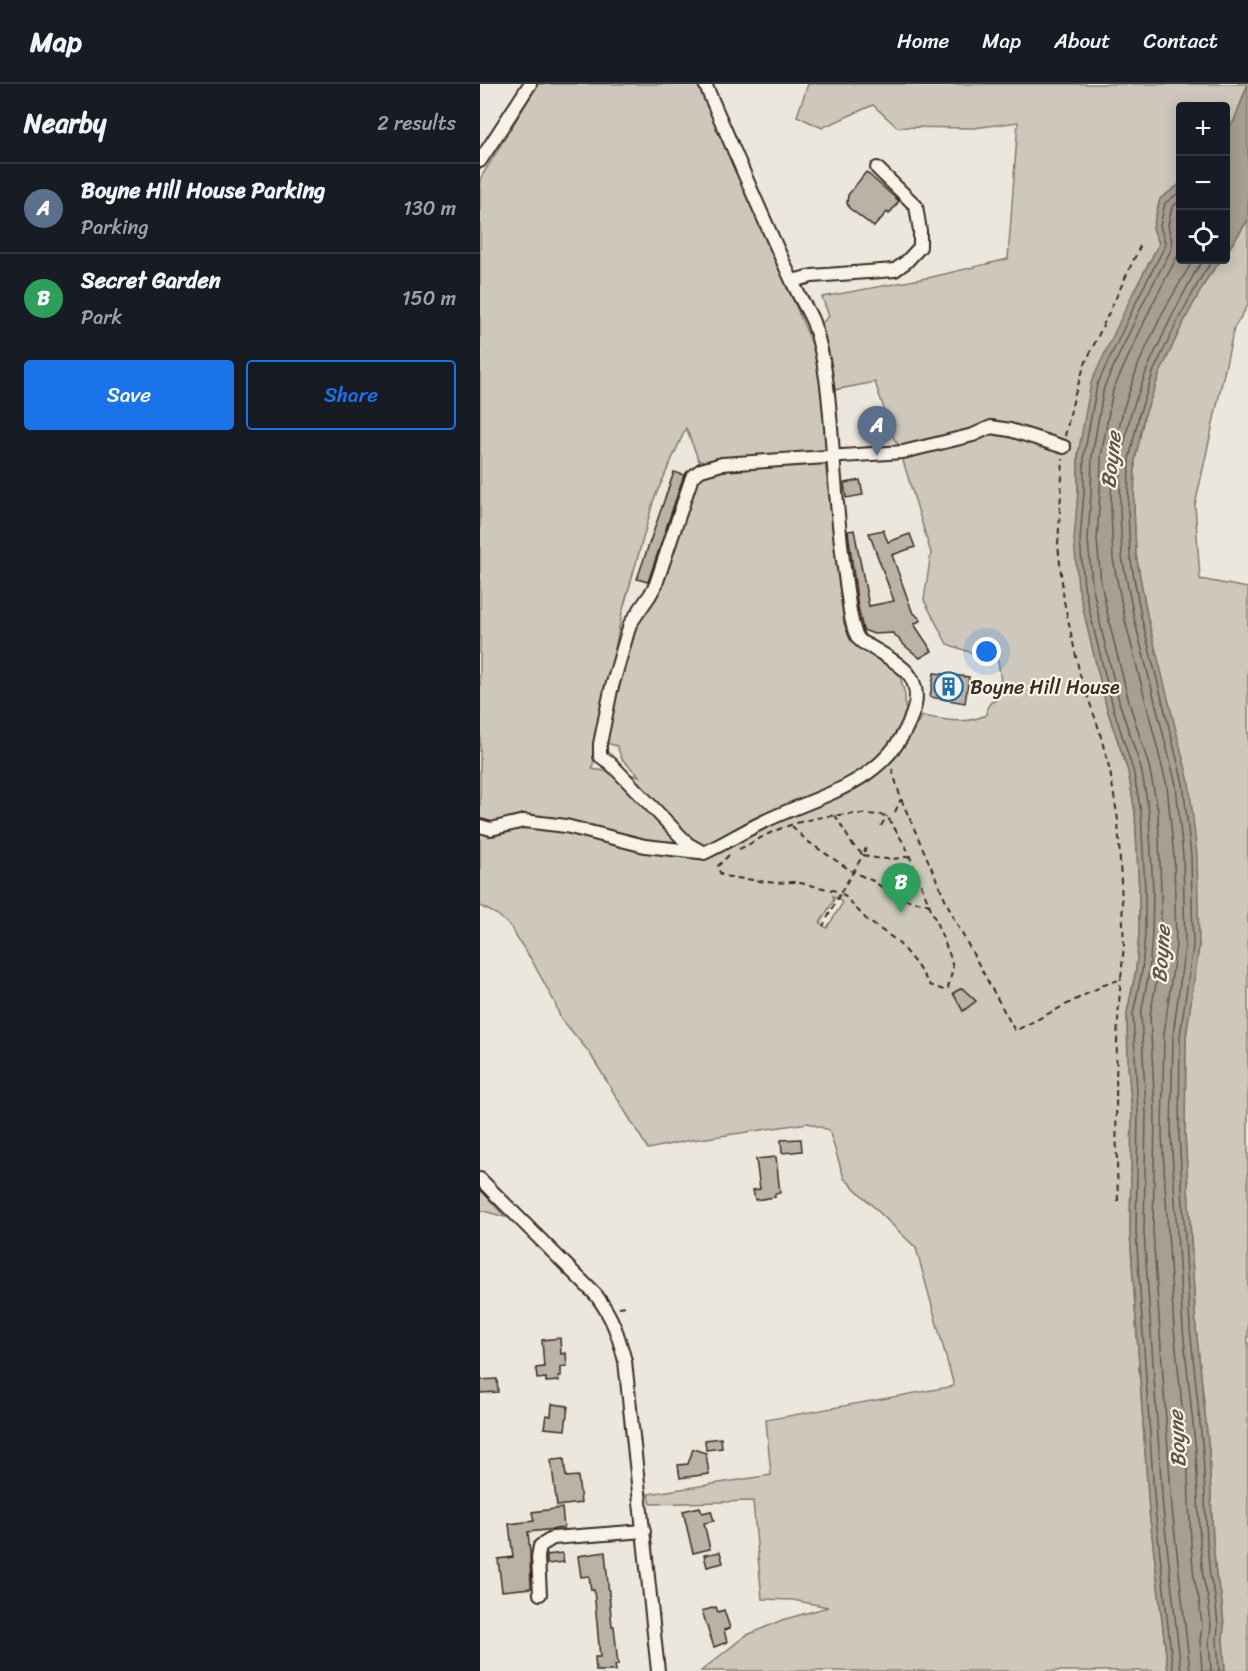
<!DOCTYPE html>
<meta charset="utf-8">
<style>
:root{--surface:#171b24;--page:#20242c;--text:#f1f3f6;--muted:#9ea1a6;--line:#363941;--accent:#1a73e8}
body{margin:0;font-family:Sriracha,sans-serif;background:var(--page);color:var(--text)}
.controls{position:absolute;right:18px;top:18px;display:grid;overflow:hidden;border-radius:6px;box-shadow:0 3px 15px #0003}
.controls button{width:54px;height:54px;display:grid;place-items:center;padding:0;border:0;border-bottom:2px solid var(--line);background:var(--surface);color:var(--text);font:30px sans-serif}
.you{position:absolute;left:507px;top:568px;width:21px;height:21px;margin:-15px;border:4px solid #fff;border-radius:50%;background:#1a73e8;box-shadow:0 0 0 9px #1a73e833}
.badge{display:grid;place-items:center;width:39px;height:39px;border-radius:50%;background:var(--accent);color:#fff;font-size:20px;font-weight:700}
.pin{position:absolute;translate:-50% -50px;filter:drop-shadow(0 2px 3px #0008)}
.pin::after{content:'';position:absolute;top:32px;width:21px;height:18px;background:inherit;clip-path:polygon(0 0,100% 0,50% 100%)}
.list{margin:0;padding:0;list-style:none}
h2{display:flex;justify-content:space-between;align-items:center;height:78px;margin:0;padding:0 24px;font-size:26px}
h2 small{font-size:20px;font-weight:400;color:var(--muted)}
.list li{display:grid;grid-template-columns:39px 1fr auto;gap:18px;align-items:center;box-sizing:border-box;height:90px;padding:0 24px;border-top:2px solid var(--line)}
.list b{display:block;font-size:22px;white-space:nowrap}
.list p{margin:0;font-size:20px;white-space:nowrap;color:var(--muted)}
.list em{font-size:20px;font-style:normal;color:var(--muted)}
.actions{display:flex;gap:12px;padding:18px 24px}
.actions a{flex:1;padding:14px 0;border:2px solid var(--accent);border-radius:6px;text-align:center;font-size:21px;color:var(--accent)}
.actions .main{background:var(--accent);color:#fff}
.icon{flex:none;width:33px;height:33px;fill:none;stroke:currentColor;stroke-width:2;stroke-linecap:round;stroke-linejoin:round}
.map{position:relative;flex:none;width:768px;height:1587px;overflow:hidden}
header{display:flex;align-items:center;gap:36px;box-sizing:border-box;height:84px;padding:0 30px;background:var(--surface);border-bottom:2px solid var(--line)}
header strong{font-size:28px}
nav{display:flex;gap:33px;margin-inline-start:auto;font-size:21px}
main{display:flex}
aside{flex:1;background:var(--surface)}
.map>svg:first-child{display:block}
.green{fill:#cec8bc;stroke:#84796d;stroke-width:1.5;fill-rule:evenodd}
.water{fill:#a89f93;stroke:#7c7064;stroke-width:1.5}
.lines{fill:none;stroke-linecap:round;stroke-linejoin:round}
.shore{stroke:#67594d;stroke-width:1.5}
.building{fill:#bab2a7;stroke:#3b2a1e;stroke-width:1.5}
.minor-casing{stroke:#3b2a1e;stroke-width:16}
.path{stroke:#3b2a1e;stroke-width:2;stroke-dasharray:6 4.5;stroke-linecap:butt}
.minor{stroke:#f7f3e8;stroke-width:12}
.labels{text-anchor:middle;dominant-baseline:central;stroke-width:4.5;stroke-linejoin:round;paint-order:stroke}
.poi-label{font-size:20px;fill:#3b2a1e;stroke:#f7f3e8;text-anchor:start}
.water-label{font-size:21px;font-style:italic;fill:#615347;stroke:#f7f3e8}
</style>
<header>
<strong>Map</strong>
<nav><a>Home</a><a>Map</a><a>About</a><a>Contact</a></nav>
</header>
<main>
<aside>
<h2>Nearby<small>2 results</small></h2>
<ul class="list">
<li><span class="badge" style="background:#5c6f8a">A</span><div><b>Boyne Hill House Parking</b><p>Parking</p></div><em>130 m</em></li>
<li><span class="badge" style="background:#2e9e5b">B</span><div><b>Secret Garden</b><p>Park</p></div><em>150 m</em></li>
</ul>
<div class="actions"><a class="main">Save</a><a>Share</a></div>
</aside>
<div class="map">
<svg width="768" height="1587" viewBox="0 0 768 1587">
<rect width="100%" height="100%" fill="#ece7dc"/>
<filter id="ink" filterUnits="userSpaceOnUse"><feTurbulence type="fractalNoise" baseFrequency=".0167" numOctaves="2"/><feDisplacementMap in="SourceGraphic" scale="12" xChannelSelector="R" yChannelSelector="G"/><feConvolveMatrix kernelMatrix="1 2 1 2 8 2 1 2 1" color-interpolation-filters="sRGB"/></filter>
<g filter="url(#ink)">
<g class="green">
<path d="M58 0H221L336 269 349 370 219 377 206 344 174 415 142 529 112 685 159 692 142 675 137 662 122 658 149 545 172 519 180 503 218 394 227 387 345 378 364 540 372 555 414 584 420 592 425 611V621L427 630 416 668 443 632C465 636 485 641 506 631L507 624 511 618 515 617C523 603 521 590 517 575H509L467 560 444 516 451 469 418 360 414 355 395 298 354 306 342 239 349 232 342 213 452 193 528 175 538 38 494 44 417 43 393 21 342 44 317 32 328 0H768L754 37 746 47V22H700V100L680 115 673 144 679 160 653 209 598 370V502L627 625 648 687 655 728 659 807V849L656 886 647 929 648 980 652 1029 650 1148 669 1426 688 1587H221L265 1552 302 1536 348 1523 313 1516 282 1515 273 1417 171 1420 168 1410 291 1391 286 1336 474 1302 436 1164 364 1094 349 1046 328 1039 206 1057 168 1065 109 968 80 933 75 919 51 875 37 854 32 844 18 831 0 822V95ZM353 812 360 816 362 820 347 844 340 839 354 816Z"/>
<path d="M768 136V221L754 244 715 421 720 495 768 504V1587H745L743 1556 744 1542 741 1511 736 1492 733 1458 729 1368 716 1244 705 1050 706 952 719 862 667 531 656 471 654 425 655 376 664 333 680 289 703 239 728 193 741 176H746V169Z"/>
<path d="M0 1105 25 1133 0 1126Z"/>
</g>
<g class="water">
<path d="M768 0V136L746 169V47L754 37Z"/>
<path d="M700 100V176H741L728 193 703 239 680 289 664 333 655 376 654 425 656 471 667 531 709 698 717 771 719 862 706 952 705 1050 716 1244 729 1368 733 1458 736 1492 741 1511 744 1542 743 1556 745 1587H688L669 1426 650 1148 652 1029 648 980 647 929 656 886 659 849V807L655 728 648 687 627 625 609 551 598 502 594 456 598 407V370L611 299 653 209 679 160 673 144 680 115Z"/>
</g>
<g class="lines">
<g class="shore">
<path d="M700 117 692 123 688 141 692 158 691 166 665 215 624 303 612 372 611 408 608 456 612 500 622 548 640 621 661 684 669 728 673 807 672 850 669 888 661 930 666 1029 664 1148 683 1425 701 1587"/>
<path d="M700 167 673 219 633 306 621 372 620 408 617 456 621 499 631 546 649 618 669 682 678 727 681 807V850L678 889 670 931 675 1028 673 1147 692 1424 710 1587"/>
<path d="M713 176 683 228 659 279 643 326 632 375 631 425 633 475 645 536 687 702 694 773 696 861 684 950 682 1051 694 1245 707 1370 711 1461 714 1495 719 1515 722 1541 720 1557 722 1587"/>
<path d="M724 176 716 186 692 232 668 283 651 329 641 375 640 425 642 473 654 534 696 701 703 772 705 861 693 951 691 1051 703 1245 716 1369 720 1460 723 1494 728 1514 731 1541 729 1557 731 1587"/>
<path d="M733 176 723 190 698 236 674 286 659 331 649 376 648 425 650 472 661 532 703 699 711 772 713 862 700 952 699 1050 710 1244 723 1368 727 1459 730 1493 735 1512 738 1542 737 1556 739 1587"/>
<path d="M693 1587 675 1425 656 1148 658 1029 653 930 662 887 665 849V807L661 728 653 686 633 623 615 550 604 502 600 456 604 408V371L617 301 659 212 685 162V158L680 142 685 119 700 108"/>
</g>
</g>
<g class="building">
<path d="M386 88 419 117 409 130 407 128 394 143 369 124 367 119 368 111Z"/>
<path d="M194 388 204 391 168 498 157 495Z"/>
<path d="M380 396 383 411 366 414 364 399Z"/>
<path d="M374 446 389 522 414 517 389 449 403 446 408 458 430 450 435 463 412 471 432 527 441 536 434 540 452 567 440 574 425 562 413 549 394 550 383 546 378 523 368 447Z"/>
<path d="M454 589 489 593 485 619 450 613Z"/>
<path d="M482 904 496 917 483 927 473 909Z"/>
<path d="M321 1055 322 1067 302 1069 301 1056Z"/>
<path d="M296 1073 300 1109 295 1110V1113L275 1116 273 1106 280 1105 276 1075Z"/>
<path d="M80 1254 81 1270 86 1269 87 1282 81 1283V1292H78L79 1297 66 1298V1294L57 1295 56 1284 64 1283 62 1256Z"/>
<path d="M17 1295 18 1308 0 1309V1296Z"/>
<path d="M72 1320 88 1322 85 1346 64 1344 66 1331 71 1332Z"/>
<path d="M241 1354 242 1364 226 1366 225 1356Z"/>
<path d="M213 1365 226 1369 229 1390 200 1394 198 1381 208 1380Z"/>
<path d="M84 1375 86 1393 98 1392 101 1419 77 1422 71 1376Z"/>
<path d="M220 1423 222 1429 231 1427 234 1437 224 1439 230 1465 213 1469 203 1427Z"/>
<path d="M82 1424 84 1444 48 1448 50 1469 51 1504 22 1507 18 1475 33 1473 29 1440 54 1437 52 1428Z"/>
<path d="M125 1468 132 1542H134L138 1581H135L136 1587H116L115 1573H120L114 1506H111L109 1492 101 1493 98 1472Z"/>
<path d="M240 1468 243 1479 227 1483 224 1471Z"/>
<path d="M82 1469 84 1478 67 1480V1471Z"/>
<path d="M236 1523 238 1528 244 1526 250 1544 244 1546 247 1558 234 1563 222 1527Z"/>
</g>
<g class="lines">
<defs>
<g id="minor">
<path d="M225 0C254 66 282 132 312 197 318 211 327 224 333 238 349 283 350 336 354 383 357 424 361 465 367 506 369 519 371 544 378 554 380 558 386 560 389 562 401 569 423 581 430 592 438 604 437 619 432 631 406 702 339 710 281 739 262 748 244 760 224 769L208 760 130 679 120 672V660L131 606 150 540 170 511 176 500 212 393 221 386 242 380 423 368 493 351 511 343 530 346 584 363"/>
<path d="M0 77 50 0"/>
<path d="M312 197 332 192 415 186 426 178 440 163V147L436 122 397 84"/>
<path d="M0 742 11 745 44 737 86 742 165 762 219 768"/>
<path d="M0 1095 116 1211C133 1234 138 1250 145 1277L178 1587"/>
<path d="M60 1510 58 1473 60 1462 73 1454 164 1447"/>
</g>
</defs>
<use href="#minor" class="minor-casing"/>
<g class="path">
<path d="M585 352 594 313 605 280 661 160"/>
<path d="M412 685 421 715 474 835 535 947 624 901 641 895 644 860 638 736 630 687 618 642 600 591 584 517 578 461 583 375"/>
<path d="M415 728 421 715"/>
<path d="M355 731 372 760 383 771 386 764"/>
<path d="M401 742 407 732"/>
<path d="M259 765C269 761 278 755 288 750 324 733 368 726 407 732L426 763 470 872 473 884 468 904 464 906 450 901 435 879 417 857 387 836 361 808 343 842"/>
<path d="M249 771 237 783 242 792 295 799 316 798 361 808 373 788 327 757 312 742"/>
<path d="M430 772C413 776 399 776 383 771L373 788 393 797 416 813 450 821"/>
<path d="M638 1117C636 1043 634 969 641 895"/>
<path d="M139 1223 146 1222"/>
</g>
<use href="#minor" class="minor"/>
</g>
</g>
<defs>
<symbol id="building-ring" viewBox="-11 -11 22 22"><circle r="9.5" fill="#f7f3e8" stroke="#1f6fb2" stroke-width="1.5"/><path d="M-4-6H4V6H1V3H-1V6H-4ZM-2.5-4.3h1.7v1.8h-1.7ZM.8-4.3h1.7v1.8H.8ZM-2.5-1h1.7V.8h-1.7ZM.8-1h1.7V.8H.8Z" fill="#1f6fb2"/></symbol>
</defs>
<g fill-rule="evenodd">
<use href="#building-ring" x="452" y="586" width="33" height="33"/>
</g>
<g class="labels">
<g class="poi-label">
<text x="490" y="603">Boyne Hill House</text>
</g>
<g class="water-label">
<text transform="translate(631 376) rotate(-84)">Boyne</text>
<text transform="translate(681 870) rotate(-86)">Boyne</text>
<text transform="translate(697 1355) rotate(-93)">Boyne</text>
</g>
</g>
</svg>
<div class="controls">
<button>+</button>
<button>−</button>
<button><svg class="icon" aria-label="locate" viewBox="0 0 24 24"><circle cx="12" cy="12" r="6"/><path d="M12 2v4M12 18v4M2 12h4M18 12h4"/></svg></button>
</div>
<div class="you"></div>
<div class="pin badge" style="left:397px;top:372px;background:#5c6f8a">A</div>
<div class="pin badge" style="left:421px;top:829px;background:#2e9e5b">B</div>
</div>
</main>
